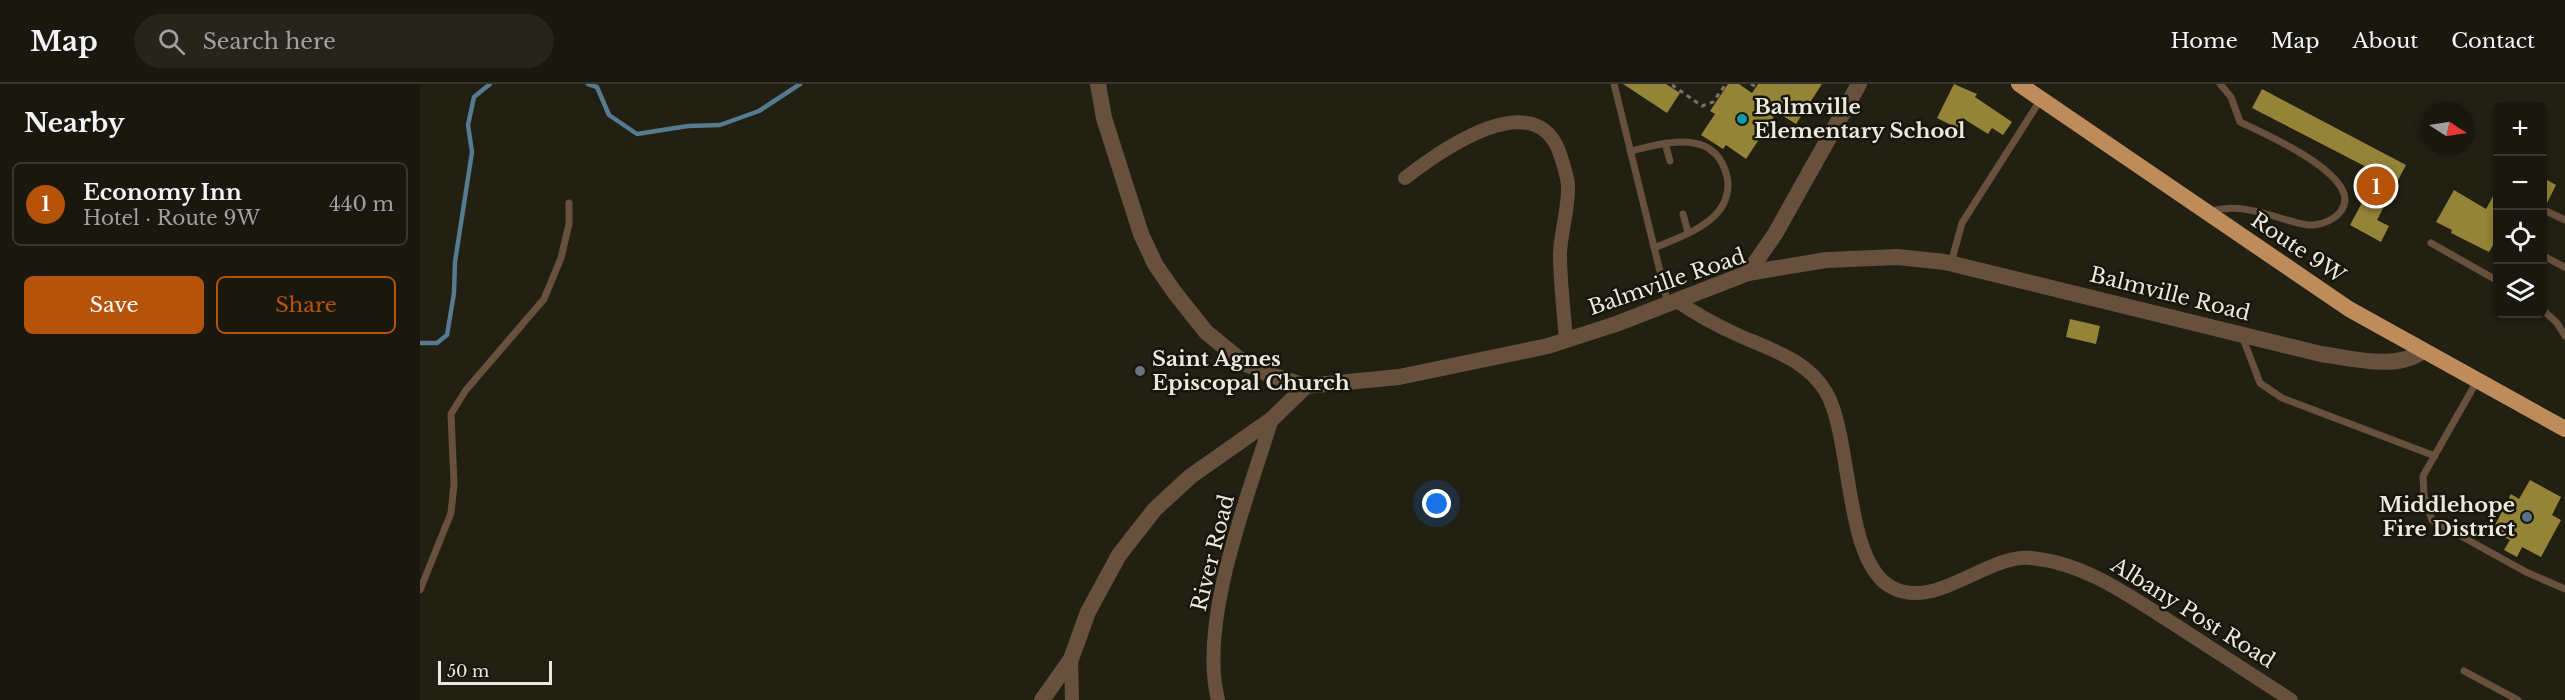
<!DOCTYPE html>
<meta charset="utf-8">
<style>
:root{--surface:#1a170e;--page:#27241c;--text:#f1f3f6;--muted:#9f9f9e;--line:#38362e;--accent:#b45309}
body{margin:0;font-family:"Libre Baskerville",serif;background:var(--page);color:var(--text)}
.controls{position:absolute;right:18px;top:18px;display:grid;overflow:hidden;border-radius:9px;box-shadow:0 3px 9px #0003}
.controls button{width:54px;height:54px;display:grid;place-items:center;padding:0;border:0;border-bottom:2px solid var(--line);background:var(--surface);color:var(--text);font:30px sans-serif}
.compass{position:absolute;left:2001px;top:18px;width:54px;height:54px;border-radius:50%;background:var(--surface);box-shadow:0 3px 9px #0003;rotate:102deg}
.scale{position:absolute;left:18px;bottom:15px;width:114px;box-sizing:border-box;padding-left:6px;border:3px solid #eae9e1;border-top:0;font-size:16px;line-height:21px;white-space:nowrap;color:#eae9e1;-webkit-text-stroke:4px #18160a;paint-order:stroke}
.you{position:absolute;left:1017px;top:420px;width:21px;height:21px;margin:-15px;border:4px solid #fff;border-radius:50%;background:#1a73e8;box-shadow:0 0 0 9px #1a73e833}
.badge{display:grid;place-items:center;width:39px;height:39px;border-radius:50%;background:var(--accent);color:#fff;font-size:20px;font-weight:700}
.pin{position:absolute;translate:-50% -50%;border:3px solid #fff;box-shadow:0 2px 6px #0006}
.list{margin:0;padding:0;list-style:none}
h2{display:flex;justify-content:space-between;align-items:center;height:78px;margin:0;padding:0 24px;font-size:26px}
h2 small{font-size:20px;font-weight:400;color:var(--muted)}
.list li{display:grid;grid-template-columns:39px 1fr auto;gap:18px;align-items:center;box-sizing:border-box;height:84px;margin:0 12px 12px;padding:0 12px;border:2px solid var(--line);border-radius:9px}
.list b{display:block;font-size:22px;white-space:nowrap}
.list p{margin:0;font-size:20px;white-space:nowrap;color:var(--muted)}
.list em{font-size:20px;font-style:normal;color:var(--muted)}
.actions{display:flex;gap:12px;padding:18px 24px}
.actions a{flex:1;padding:14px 0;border:2px solid var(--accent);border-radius:9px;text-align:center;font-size:21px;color:var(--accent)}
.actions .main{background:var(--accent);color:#fff}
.icon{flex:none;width:33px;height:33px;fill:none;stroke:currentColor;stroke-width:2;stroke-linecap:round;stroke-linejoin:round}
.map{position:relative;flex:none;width:2145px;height:616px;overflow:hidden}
header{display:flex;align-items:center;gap:36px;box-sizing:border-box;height:84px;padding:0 30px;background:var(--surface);border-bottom:2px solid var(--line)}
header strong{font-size:28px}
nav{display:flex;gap:33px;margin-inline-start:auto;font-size:21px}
.search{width:420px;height:54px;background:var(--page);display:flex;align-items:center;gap:15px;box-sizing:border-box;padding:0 21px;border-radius:33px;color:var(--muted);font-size:22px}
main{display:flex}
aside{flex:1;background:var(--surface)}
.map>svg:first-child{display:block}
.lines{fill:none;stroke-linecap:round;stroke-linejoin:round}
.stream{stroke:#567a8f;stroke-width:4.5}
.building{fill:#948438}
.path{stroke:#77756b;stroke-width:3;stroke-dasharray:4.5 4.5;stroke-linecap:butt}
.service{stroke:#67513c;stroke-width:7}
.minor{stroke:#67513c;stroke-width:14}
.tertiary{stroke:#67513c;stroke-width:16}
.trunk{stroke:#be8c5a;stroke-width:16}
.culture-dot{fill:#0f9aa8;stroke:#18160a;stroke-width:2}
.worship-dot{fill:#6b7280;stroke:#18160a;stroke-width:2}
.service-dot{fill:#5c6f8a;stroke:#18160a;stroke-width:2}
.labels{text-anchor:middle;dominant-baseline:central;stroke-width:5;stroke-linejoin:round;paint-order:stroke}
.poi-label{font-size:21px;font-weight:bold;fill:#eae9e1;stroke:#18160a;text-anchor:start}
.street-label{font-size:21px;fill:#eae9e1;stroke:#18160a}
</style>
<header>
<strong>Map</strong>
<div class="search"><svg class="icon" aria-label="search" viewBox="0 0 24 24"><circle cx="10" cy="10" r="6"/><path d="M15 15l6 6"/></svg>Search here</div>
<nav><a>Home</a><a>Map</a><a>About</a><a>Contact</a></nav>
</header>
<main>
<aside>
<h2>Nearby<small></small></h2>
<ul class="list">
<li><span class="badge">1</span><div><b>Economy Inn</b><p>Hotel · Route 9W</p></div><em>440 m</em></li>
</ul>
<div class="actions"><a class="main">Save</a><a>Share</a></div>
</aside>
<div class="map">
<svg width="2145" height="616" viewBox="0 0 2145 616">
<rect width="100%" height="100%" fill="#221f13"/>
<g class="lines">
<g class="stream">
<path d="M168 0 177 3 189 31 217 50 268 42 300 41 339 27 380 0"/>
<path d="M0 259H17L27 251 34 209 35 178 52 68 48 41 54 13 70 0"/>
</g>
</g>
<g class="building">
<path d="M1203 0H1246L1260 9 1247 29Z"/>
<path d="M1308 0H1319L1332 9 1338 0H1402L1376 40 1357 28 1326 75 1306 61 1303 65 1281 51 1295 30 1290 27Z"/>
<path d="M1534 0 1557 10 1555 13 1592 38 1583 51 1572 44 1568 50 1544 35 1539 45 1517 34Z"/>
<path d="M1842 5 1986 81 1957 136 1969 142 1961 158 1930 141 1958 89 1832 24Z"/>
<path d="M2122 93 2136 101 2126 121 2122 119Z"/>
<path d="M2078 103V153L2069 168 2031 149 2032 146 2016 138 2034 106 2066 125Z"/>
<path d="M1650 235 1680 242 1676 260 1646 253Z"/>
<path d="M2110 396 2141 413 2132 431 2141 436 2121 473 2102 463 2097 473 2084 466 2090 456 2072 447 2091 410 2099 415Z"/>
</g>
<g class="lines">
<g class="path">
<path d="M1331 0 1336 3"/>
<path d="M1252 1 1282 22 1293 18 1306 0"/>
</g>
<g class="service">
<path d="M1194 0 1248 220"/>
<path d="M1245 59 1250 77"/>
<path d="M1210 67C1246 59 1296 43 1307 93 1310 104 1306 119 1298 128 1283 146 1255 155 1234 164"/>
<path d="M2122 125 2145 136"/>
<path d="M1791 127C1818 120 1840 128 1867 136 1875 138 1885 142 1894 141 1904 140 1915 135 1921 127 1946 93 1843 49 1820 38L1811 13 1800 0"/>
<path d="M1263 130 1268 148"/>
<path d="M2011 159 2078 197"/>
<path d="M2122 171 2144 183"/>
<path d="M1531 179 1542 139 1621 15"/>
<path d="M2122 225 2137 239 2145 252"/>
<path d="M1822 252 1840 299 1862 314 2015 372"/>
<path d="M2057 297 2003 392 2004 412 2012 436 2106 488 2145 505"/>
<path d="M0 506 31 429 34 400 31 330 46 306 124 215 141 174 149 140V119"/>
<path d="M2044 587 2098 616"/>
</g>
<g class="minor">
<path d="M985 94C1025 63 1116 0 1140 70 1143 79 1147 91 1148 101 1149 123 1141 147 1140 169 1140 198 1144 228 1146 257"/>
<path d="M1257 217C1277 231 1298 242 1320 252 1352 266 1387 276 1406 308 1433 354 1423 480 1473 504 1517 526 1567 470 1611 474 1666 479 1711 513 1757 542 1795 567 1833 591 1871 616"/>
<path d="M651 575 652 616"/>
<path d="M798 616C778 538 828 412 852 335"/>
</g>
<g class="tertiary">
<path d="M678 0 684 34 721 150 735 180 755 209 786 248 824 279 850 291 886 302 979 293 1128 262 1196 240 1328 189 1406 176 1477 173 1525 178 1901 270C1932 274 1976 287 2003 267"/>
<path d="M1328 189 1355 150 1439 0"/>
<path d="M622 616 651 575 668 528 699 471 735 425 771 392 852 335 886 302"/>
</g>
<path class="trunk" d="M1599 0 1929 225 2145 345"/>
</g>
<circle class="culture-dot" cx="1322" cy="35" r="6"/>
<circle class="worship-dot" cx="720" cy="287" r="6"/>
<circle class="service-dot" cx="2107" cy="433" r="6"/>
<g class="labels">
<g class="poi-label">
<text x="1334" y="23">Balmville<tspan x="1334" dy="24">Elementary School</tspan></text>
<text x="732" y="275">Saint Agnes<tspan x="732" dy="24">Episcopal Church</tspan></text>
<text x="2095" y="421" text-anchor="end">Middlehope<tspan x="2095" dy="24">Fire District</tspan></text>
</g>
<g class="street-label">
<text transform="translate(1878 164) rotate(34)">Route 9W</text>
<text transform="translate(1247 198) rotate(-19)">Balmville Road</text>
<text transform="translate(1750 210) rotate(14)">Balmville Road</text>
<text transform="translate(793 469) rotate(-76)">River Road</text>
<text transform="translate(1773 529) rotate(32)">Albany Post Road</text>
</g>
</g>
</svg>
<div class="controls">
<button>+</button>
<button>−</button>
<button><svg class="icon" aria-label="locate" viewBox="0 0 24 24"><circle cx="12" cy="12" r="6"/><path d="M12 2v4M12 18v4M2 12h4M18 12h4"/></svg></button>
<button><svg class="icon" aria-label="layers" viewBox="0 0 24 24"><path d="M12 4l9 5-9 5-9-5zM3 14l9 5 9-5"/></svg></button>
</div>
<svg class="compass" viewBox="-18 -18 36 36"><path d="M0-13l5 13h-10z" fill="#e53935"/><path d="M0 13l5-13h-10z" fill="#9f9f9e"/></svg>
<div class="scale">50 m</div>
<div class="you"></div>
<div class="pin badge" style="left:1956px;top:102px">1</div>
</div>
</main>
